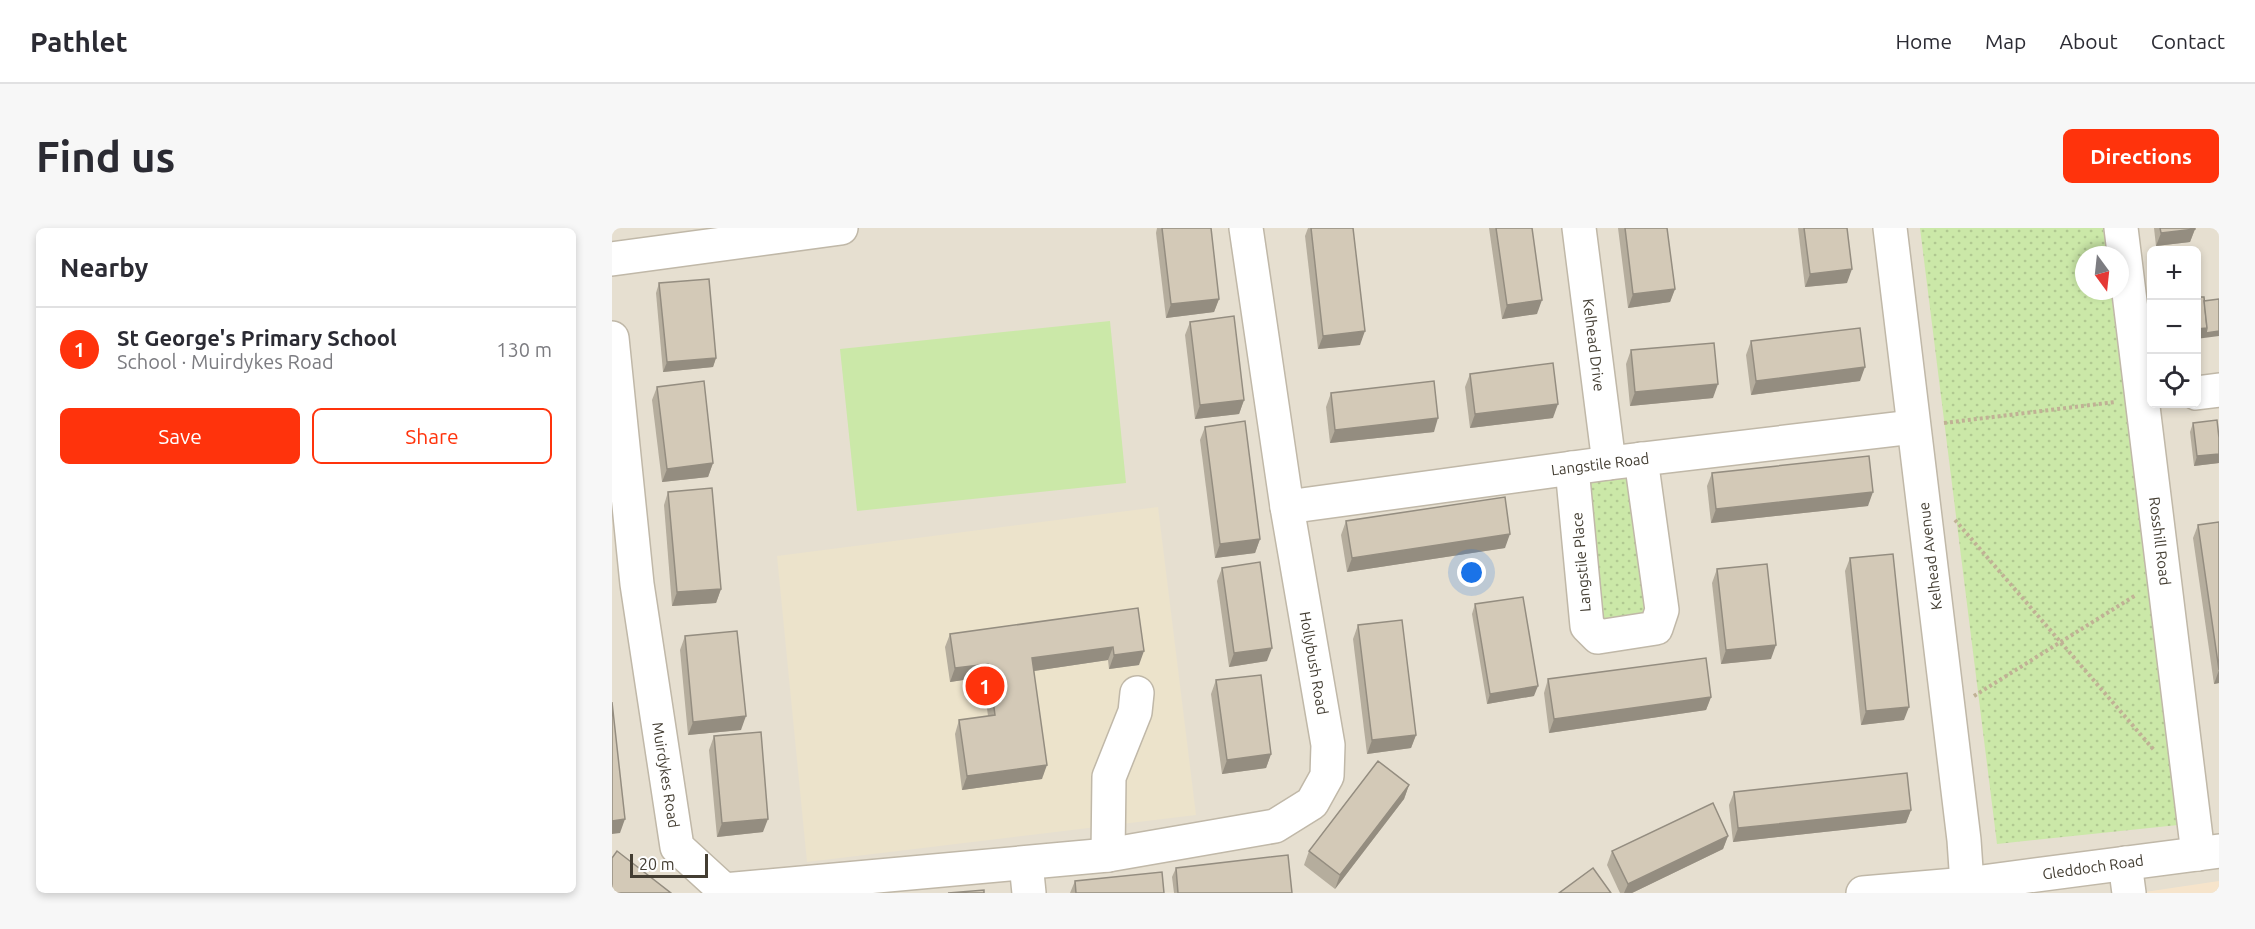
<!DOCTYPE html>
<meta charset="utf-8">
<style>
:root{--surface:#fff;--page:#f7f7f7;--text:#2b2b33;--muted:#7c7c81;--line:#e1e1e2;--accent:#ff330c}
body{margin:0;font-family:Ubuntu,sans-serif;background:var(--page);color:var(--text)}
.controls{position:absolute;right:18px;top:18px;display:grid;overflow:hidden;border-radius:9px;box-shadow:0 3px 9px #0003}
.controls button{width:54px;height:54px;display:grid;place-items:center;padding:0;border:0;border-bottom:2px solid var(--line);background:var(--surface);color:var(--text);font:30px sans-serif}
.compass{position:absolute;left:1463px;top:18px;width:54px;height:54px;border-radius:50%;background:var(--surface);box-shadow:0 3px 9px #0003;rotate:165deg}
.scale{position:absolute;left:18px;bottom:15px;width:78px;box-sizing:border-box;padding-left:6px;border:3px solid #433d32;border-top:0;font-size:16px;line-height:21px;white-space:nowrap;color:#433d32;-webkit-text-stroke:4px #fff;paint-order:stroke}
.you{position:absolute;left:860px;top:345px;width:21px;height:21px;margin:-15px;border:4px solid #fff;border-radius:50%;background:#1a73e8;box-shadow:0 0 0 9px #1a73e833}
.badge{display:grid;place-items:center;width:39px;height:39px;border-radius:50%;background:var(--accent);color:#fff;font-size:20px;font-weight:700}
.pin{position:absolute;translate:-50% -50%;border:3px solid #fff;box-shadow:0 2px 6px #0006}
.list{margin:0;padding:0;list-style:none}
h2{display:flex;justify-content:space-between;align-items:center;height:78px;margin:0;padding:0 24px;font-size:26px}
h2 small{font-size:20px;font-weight:400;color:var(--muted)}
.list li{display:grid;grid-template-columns:39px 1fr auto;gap:18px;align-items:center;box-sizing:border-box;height:84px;padding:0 24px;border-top:2px solid var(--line)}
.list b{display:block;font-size:22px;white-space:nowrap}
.list p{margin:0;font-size:20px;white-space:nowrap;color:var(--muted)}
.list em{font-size:20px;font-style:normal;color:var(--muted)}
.actions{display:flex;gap:12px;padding:18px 24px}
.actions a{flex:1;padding:14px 0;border:2px solid var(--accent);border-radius:9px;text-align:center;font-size:21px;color:var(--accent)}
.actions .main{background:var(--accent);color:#fff}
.icon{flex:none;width:33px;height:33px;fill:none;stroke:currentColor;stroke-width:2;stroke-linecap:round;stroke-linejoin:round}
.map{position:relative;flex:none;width:1607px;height:665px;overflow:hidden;border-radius:9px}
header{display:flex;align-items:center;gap:36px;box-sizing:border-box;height:84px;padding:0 30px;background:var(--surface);border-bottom:2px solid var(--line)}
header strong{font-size:28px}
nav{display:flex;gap:33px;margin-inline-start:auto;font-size:21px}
.intro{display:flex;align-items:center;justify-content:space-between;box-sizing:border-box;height:144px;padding:0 36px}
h1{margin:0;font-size:42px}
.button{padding:15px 27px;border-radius:9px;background:var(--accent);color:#fff;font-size:21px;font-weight:700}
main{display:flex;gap:36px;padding:0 36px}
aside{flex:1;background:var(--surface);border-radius:9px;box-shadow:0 3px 9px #0003}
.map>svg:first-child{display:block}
.residential{fill:#e6dfd0;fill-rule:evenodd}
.commercial{fill:#f6e4cb}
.education{fill:#ece3cb}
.grass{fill:url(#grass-dots)}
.garden{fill:#cbe8a8}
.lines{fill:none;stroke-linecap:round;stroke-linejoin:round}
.minor-casing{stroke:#c0b8a8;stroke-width:36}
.path{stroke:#c0b195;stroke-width:4;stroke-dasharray:3 3;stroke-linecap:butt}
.minor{stroke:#fff;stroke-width:33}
.wall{fill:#b5ad9d}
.shaded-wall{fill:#948d80}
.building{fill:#d3c9b7;stroke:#948d80;stroke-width:1.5}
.labels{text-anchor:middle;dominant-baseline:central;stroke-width:5;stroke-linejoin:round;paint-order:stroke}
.street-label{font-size:15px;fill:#433d32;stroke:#fff}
</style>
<header>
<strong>Pathlet</strong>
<nav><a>Home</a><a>Map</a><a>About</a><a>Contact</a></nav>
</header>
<div class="intro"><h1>Find us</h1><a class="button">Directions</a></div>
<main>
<aside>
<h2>Nearby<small></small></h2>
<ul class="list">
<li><span class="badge">1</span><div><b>St George's Primary School</b><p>School · Muirdykes Road</p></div><em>130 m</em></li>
</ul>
<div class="actions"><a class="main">Save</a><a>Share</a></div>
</aside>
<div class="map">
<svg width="1607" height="665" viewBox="0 0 1607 665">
<defs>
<pattern id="grass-dots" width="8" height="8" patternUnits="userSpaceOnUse" patternTransform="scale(1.5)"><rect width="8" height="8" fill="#cbe8a8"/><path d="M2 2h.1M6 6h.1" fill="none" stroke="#b0c891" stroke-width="1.8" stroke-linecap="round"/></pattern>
</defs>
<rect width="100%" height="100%" fill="#f2ede2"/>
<path class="residential" d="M0 0H1607V665H0ZM1540 22H1584V176H1540ZM1472 27H1508V63H1472Z"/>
<path class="commercial" d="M1607 653V665H1526Z"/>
<path class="education" d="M546 279 584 587 195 634 165 328Z"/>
<g class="grass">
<path d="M1308 0H1491L1495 27H1472V63H1499L1566 597 1385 616Z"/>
<path d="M1026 243 1040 384 983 394 966 251Z"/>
</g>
<path class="garden" d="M498 93 514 255 245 283 228 121Z"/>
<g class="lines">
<defs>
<g id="minor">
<path d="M967 0 997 235"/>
<path d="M1278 0 1352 612 1355 656"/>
<path d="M1509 0 1586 626"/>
<path d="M0 31 229 0"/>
<path d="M0 110 25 356 65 619 112 662 496 627 663 598 700 575 715 548 716 517 675 279 634 0"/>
<path d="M1584 165 1607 162"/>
<path d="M960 240 975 398 986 409 1044 400 1050 382 1029 231"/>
<path d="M675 279 997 235 1301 199"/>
<path d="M496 627 497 549 523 484 525 465"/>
<path d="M414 635 417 665"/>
<path d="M1513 635 1517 665"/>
<path d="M1251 665 1355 656 1607 623"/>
</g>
</defs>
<use href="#minor" class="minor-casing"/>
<g class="path">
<path d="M1332 195 1503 174"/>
<path d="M1343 292 1542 522"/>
<path d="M1362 468 1524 367"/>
</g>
<use href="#minor" class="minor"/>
</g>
<g class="wall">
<path d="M545 0H599L607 71 602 84 554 90 544 5Z"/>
<path d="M696 0H741L748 117 706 121 693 8Z"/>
<path d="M877 0H920L925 86 890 91Z"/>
<path d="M1006 0H1055L1063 61 1058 74 1016 80Z"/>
<path d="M1186 0H1235V55L1193 59Z"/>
<path d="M1542 0H1583V1L1578 14 1544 18Z"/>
<path d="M47 55 104 130 101 139 51 144 44 65Z"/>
<path d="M578 94 632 172 627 186 583 191 573 107Z"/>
<path d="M1139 113 1248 153 1139 167 1134 127Z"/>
<path d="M1019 122 1101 170 1018 178 1014 136Z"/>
<path d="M858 146 941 190 858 200 853 159Z"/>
<path d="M45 159 101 235 96 249 50 254 40 172Z"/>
<path d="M719 165 822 204 718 215 714 179Z"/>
<path d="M1581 195 1606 197 1607 235 1582 238 1578 204Z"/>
<path d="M593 199 648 311 643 325 603 330 588 212Z"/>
<path d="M1100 245 1256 278 1099 295 1095 258Z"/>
<path d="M56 264 109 361 104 375 60 378 52 277Z"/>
<path d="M734 293 893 320 735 344 729 307Z"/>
<path d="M1607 294V455L1602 456 1581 310 1586 297Z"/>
<path d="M1238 330 1292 492 1249 497 1233 343Z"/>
<path d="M610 340 655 433 617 439 605 353Z"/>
<path d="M1105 341 1159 431 1109 436 1100 355Z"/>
<path d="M863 376 922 468 875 476 860 386Z"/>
<path d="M526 380 527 437 497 441 496 432 422 443 430 551 350 562 343 506 347 492 376 488 371 449 338 454 333 419 338 406Z"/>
<path d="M746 397 804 507 799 520 755 526 741 411Z"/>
<path d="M73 408 129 502 76 507 68 422Z"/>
<path d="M936 451 1099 469 1094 482 937 505 932 465Z"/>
<path d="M604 452 659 526 654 540 610 546 599 466Z"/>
<path d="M102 508 151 604 105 609 97 522Z"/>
<path d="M797 557 792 571 723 661 692 637 697 623Z"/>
<path d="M1122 564 1299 582 1294 595 1121 614 1117 577Z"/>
<path d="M1116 608 1111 621 1020 665H1008L995 637 1000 623Z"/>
<path d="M564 640 680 665H562L560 649Z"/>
<path d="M463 653 552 665H458Z"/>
</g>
<g class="shaded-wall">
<path d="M1583 1 1578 14 1544 18 1549 5Z"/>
<path d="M1240 41 1235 55 1193 59 1198 46Z"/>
<path d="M1063 61 1058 74 1016 80 1021 66Z"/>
<path d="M607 71 602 84 554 90 559 76Z"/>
<path d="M930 72 925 86 890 91 895 77Z"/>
<path d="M1595 100 1607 103V108L1584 111V101Z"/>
<path d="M753 103 748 117 706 121 711 108Z"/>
<path d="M104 130 101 139 51 144 55 134Z"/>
<path d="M1253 139 1248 153 1139 167 1144 153Z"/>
<path d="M1106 156 1101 170 1018 178 1023 164Z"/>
<path d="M632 172 627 186 583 191 588 177Z"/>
<path d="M946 176 941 190 858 200 863 186Z"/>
<path d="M826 190 822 204 718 215 723 202Z"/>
<path d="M1607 226V235L1582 238 1585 228Z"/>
<path d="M101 235 96 249 50 254 55 241Z"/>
<path d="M1261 264 1256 278 1099 295 1104 281Z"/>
<path d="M898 306 893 320 735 344 740 330Z"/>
<path d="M648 311 643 325 603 330 608 316Z"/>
<path d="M109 361 104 375 60 378 65 364Z"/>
<path d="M1164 417 1159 431 1109 436 1114 422Z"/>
<path d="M501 419 496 432 415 444 420 430Z"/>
<path d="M660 420 655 433 617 439 622 425Z"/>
<path d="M532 423 527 437 497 441 502 427Z"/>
<path d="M376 436 371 449 338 454 343 440Z"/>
<path d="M1607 442V455L1602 456Z"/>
<path d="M926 458 922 468 875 476 878 466Z"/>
<path d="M1099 469 1094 482 937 505 942 491Z"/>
<path d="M1297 479 1292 492 1249 497 1254 483Z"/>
<path d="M134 488 129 502 76 507 81 494Z"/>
<path d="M804 507 799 520 755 526 760 512Z"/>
<path d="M659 526 654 540 610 546 615 532Z"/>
<path d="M435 537 430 551 350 562 355 548Z"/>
<path d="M797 557 792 571 723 661 728 647Z"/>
<path d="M1299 582 1294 595 1121 614 1126 600Z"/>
<path d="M13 591 8 605 0 606V593Z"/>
<path d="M156 591 151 604 105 609 110 595Z"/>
<path d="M1116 608 1111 621 1020 665H1012L1016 656Z"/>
</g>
<g class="building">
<path d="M550 0H599L607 71 559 76Z"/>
<path d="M699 0H741L753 103 711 108Z"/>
<path d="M884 0H920L930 72 895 77Z"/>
<path d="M1013 0H1055L1063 61 1021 66Z"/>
<path d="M1192 0H1235L1240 41 1198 46Z"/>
<path d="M1548 0H1583V1L1549 5Z"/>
<path d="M97 51 104 130 55 134 47 55Z"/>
<path d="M1584 69H1592L1595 100 1584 101Z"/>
<path d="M1607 71V103L1594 105 1595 100 1592 73Z"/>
<path d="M622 88 632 172 588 177 578 94Z"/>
<path d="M1248 100 1253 139 1144 153 1139 113Z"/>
<path d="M1102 115 1106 156 1023 164 1019 122Z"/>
<path d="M941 135 946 176 863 186 858 146Z"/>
<path d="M92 153 101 235 55 241 45 159Z"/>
<path d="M822 153 826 190 723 202 719 165Z"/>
<path d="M1605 192 1607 210V226L1585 228 1581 195Z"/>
<path d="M633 193 648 311 608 316 593 199Z"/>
<path d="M1257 228 1261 264 1104 281 1100 245Z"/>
<path d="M100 260 109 361 65 364 56 264Z"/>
<path d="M893 269 898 306 740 330 734 293Z"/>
<path d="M1607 294V442L1586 297Z"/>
<path d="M1281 326 1297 479 1254 483 1238 330Z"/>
<path d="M648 334 660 420 622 425 610 340Z"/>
<path d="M1155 336 1164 417 1114 422 1105 341Z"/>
<path d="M911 369 926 458 878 466 863 376Z"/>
<path d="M526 380 532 423 502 427 501 419 420 430 435 537 355 548 347 492 383 487 376 436 343 440 338 406Z"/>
<path d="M790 392 804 507 760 512 746 397Z"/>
<path d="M125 403 134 488 81 494 73 408Z"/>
<path d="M1094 430 1099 469 942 491 936 451Z"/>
<path d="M649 447 659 526 615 532 604 452Z"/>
<path d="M0 474 13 591 0 593Z"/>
<path d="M149 504 156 591 110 595 102 508Z"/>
<path d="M766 533 797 557 728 647 697 623Z"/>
<path d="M1295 545 1299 582 1126 600 1122 564Z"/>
<path d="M1101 575 1116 608 1016 656 1000 623Z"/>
<path d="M5 623 59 665H0V630Z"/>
<path d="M676 627 680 665H566L564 640Z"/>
<path d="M981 640 999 665H947Z"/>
<path d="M550 644 552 665H464L463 653Z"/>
<path d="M372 662V665H336Z"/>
</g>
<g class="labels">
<g class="street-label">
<text transform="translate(982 117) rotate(83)">Kelhead Drive</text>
<text transform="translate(988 236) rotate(-7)">Langstile Road</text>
<text transform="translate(1548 313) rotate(83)">Rosshill Road</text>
<text transform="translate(1318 328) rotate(-97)">Kelhead Avenue</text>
<text transform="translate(969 334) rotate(-95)">Langstile Place</text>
<text transform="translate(702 435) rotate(80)">Hollybush Road</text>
<text transform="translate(54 547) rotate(81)">Muirdykes Road</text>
<text transform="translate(1481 639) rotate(-8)">Gleddoch Road</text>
</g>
</g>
</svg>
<div class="controls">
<button>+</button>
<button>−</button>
<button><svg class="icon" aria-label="locate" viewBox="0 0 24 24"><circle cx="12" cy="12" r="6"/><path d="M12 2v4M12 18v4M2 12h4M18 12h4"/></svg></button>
</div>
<svg class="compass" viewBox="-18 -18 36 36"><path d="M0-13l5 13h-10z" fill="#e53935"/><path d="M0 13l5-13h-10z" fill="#7c7c81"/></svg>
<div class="scale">20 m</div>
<div class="you"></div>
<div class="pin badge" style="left:373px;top:458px">1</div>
</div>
</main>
